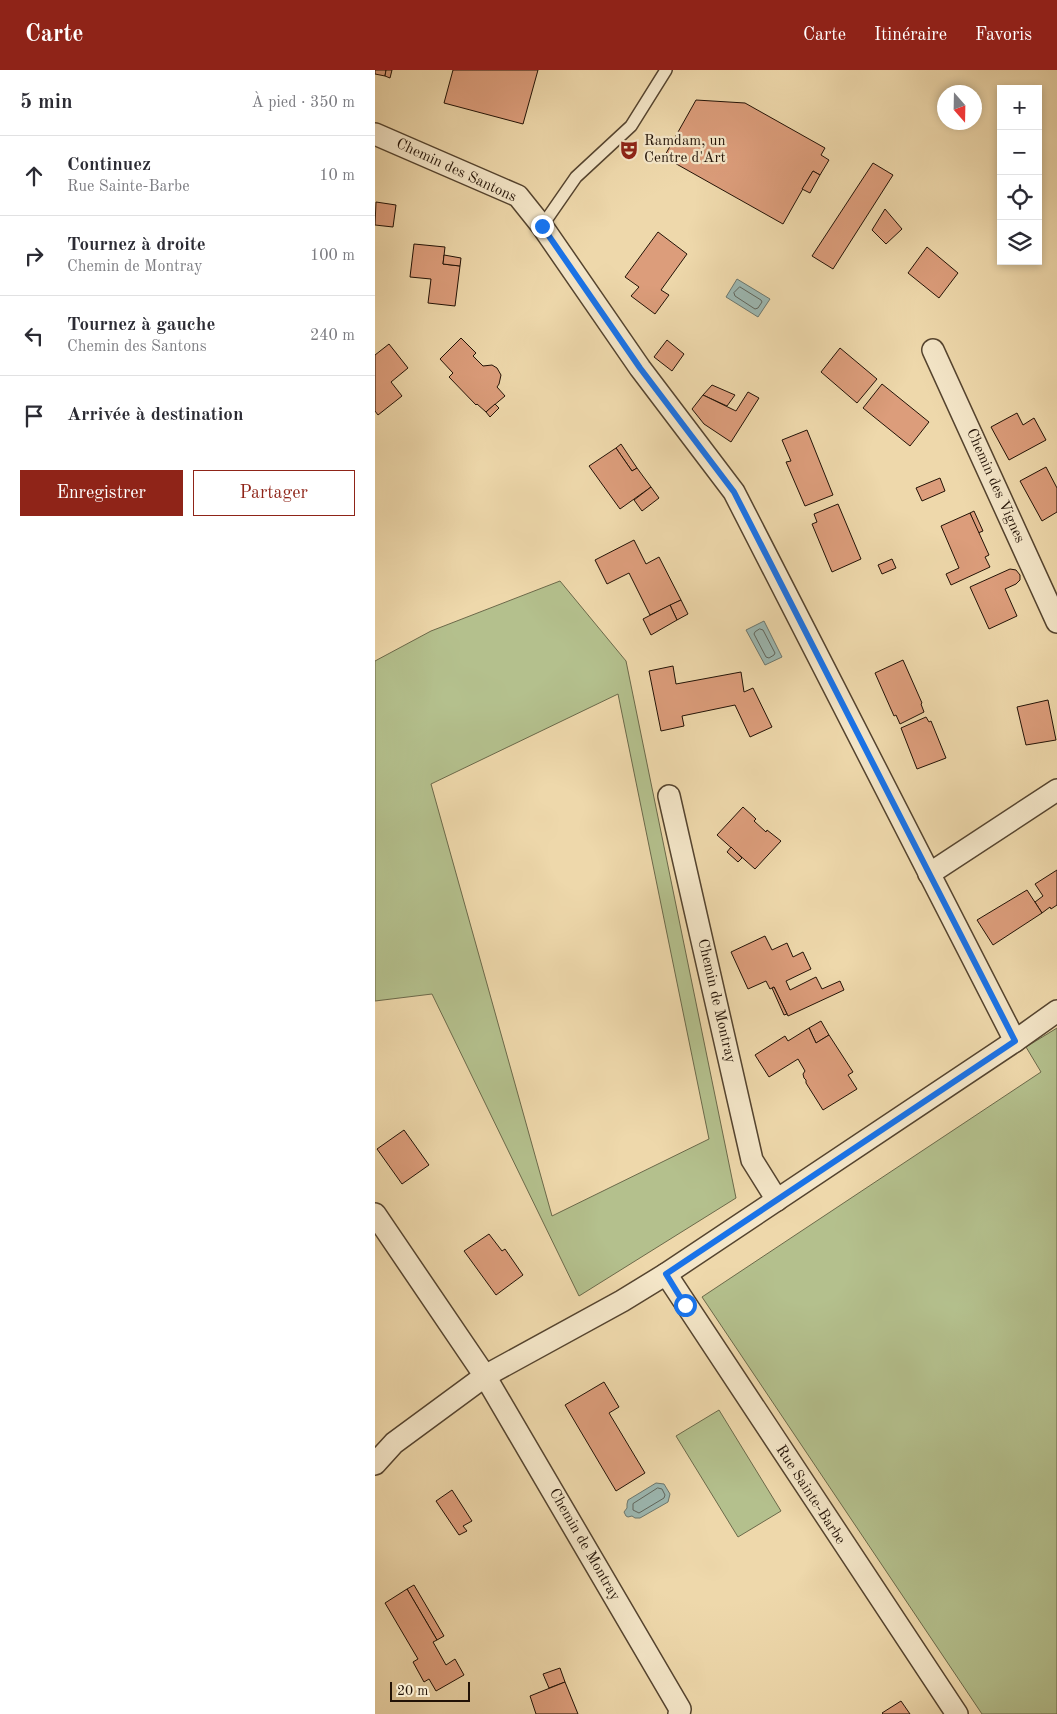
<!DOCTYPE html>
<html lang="fr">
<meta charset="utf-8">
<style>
:root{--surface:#fff;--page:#f7f7f7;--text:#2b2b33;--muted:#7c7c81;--line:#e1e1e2;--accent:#8f2418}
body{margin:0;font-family:"Old Standard TT",serif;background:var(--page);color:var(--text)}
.controls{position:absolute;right:15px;top:15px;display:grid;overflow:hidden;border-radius:0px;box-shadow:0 2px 8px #0003}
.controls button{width:45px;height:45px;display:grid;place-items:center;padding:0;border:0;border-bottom:1px solid var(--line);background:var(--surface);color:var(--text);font:25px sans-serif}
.compass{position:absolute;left:562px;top:15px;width:45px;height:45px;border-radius:50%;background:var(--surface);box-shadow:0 2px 8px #0003;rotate:160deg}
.scale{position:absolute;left:15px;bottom:12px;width:80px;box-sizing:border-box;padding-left:5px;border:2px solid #221206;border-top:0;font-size:14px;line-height:18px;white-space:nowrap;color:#221206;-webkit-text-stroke:4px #f4e6c8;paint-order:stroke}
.stop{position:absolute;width:15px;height:15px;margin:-11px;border:4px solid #1a73e8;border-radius:50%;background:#fff}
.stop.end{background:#1a73e8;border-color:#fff;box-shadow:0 1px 5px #0008}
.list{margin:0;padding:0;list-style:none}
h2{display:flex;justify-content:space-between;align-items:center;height:65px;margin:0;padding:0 20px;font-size:21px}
h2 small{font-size:16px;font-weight:400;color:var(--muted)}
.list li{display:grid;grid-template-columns:32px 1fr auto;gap:15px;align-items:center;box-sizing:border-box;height:80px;padding:0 20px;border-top:1px solid var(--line)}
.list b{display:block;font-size:19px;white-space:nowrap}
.list p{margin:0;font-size:16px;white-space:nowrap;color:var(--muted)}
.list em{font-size:16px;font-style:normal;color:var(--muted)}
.actions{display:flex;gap:10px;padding:15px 20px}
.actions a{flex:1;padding:11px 0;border:1px solid var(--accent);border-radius:0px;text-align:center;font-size:18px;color:var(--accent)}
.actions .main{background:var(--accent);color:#fff}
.icon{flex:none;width:28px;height:28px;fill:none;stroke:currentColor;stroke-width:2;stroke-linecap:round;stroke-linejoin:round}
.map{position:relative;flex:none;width:682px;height:1644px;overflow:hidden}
header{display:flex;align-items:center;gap:30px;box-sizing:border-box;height:70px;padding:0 25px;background:var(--accent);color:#fff}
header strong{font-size:24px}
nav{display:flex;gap:28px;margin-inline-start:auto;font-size:18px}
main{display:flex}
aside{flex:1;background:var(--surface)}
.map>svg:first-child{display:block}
.green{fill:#b4c08d;stroke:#6b694a;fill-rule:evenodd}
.water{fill:#9cb8b2;stroke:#6b766d}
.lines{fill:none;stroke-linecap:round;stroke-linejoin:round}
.shore{stroke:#5f655c;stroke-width:1}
.building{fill:#dc9d7b;stroke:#221206}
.service-casing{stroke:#55442f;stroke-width:14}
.minor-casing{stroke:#55442f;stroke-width:24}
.service{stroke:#f4e6c8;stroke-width:11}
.minor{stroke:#f4e6c8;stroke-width:21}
.route{stroke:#1a73e8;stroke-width:6}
.labels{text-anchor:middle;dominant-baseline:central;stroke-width:4.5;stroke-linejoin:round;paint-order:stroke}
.poi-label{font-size:15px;fill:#221206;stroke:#f4e6c8;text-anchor:start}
.street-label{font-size:15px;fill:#221206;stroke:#f4e6c8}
</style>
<header>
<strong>Carte</strong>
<nav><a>Carte</a><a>Itinéraire</a><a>Favoris</a></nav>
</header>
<main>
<aside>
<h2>5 min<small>À pied · 350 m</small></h2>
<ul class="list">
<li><svg class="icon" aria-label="ahead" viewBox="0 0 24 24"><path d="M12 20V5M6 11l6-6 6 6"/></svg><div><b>Continuez</b><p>Rue Sainte-Barbe</p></div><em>10 m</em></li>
<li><svg class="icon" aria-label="right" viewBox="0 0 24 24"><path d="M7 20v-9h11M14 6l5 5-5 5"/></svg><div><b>Tournez à droite</b><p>Chemin de Montray</p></div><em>100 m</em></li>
<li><svg class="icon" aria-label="left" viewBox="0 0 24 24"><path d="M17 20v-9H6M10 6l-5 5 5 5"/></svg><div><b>Tournez à gauche</b><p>Chemin des Santons</p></div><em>240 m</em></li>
<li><svg class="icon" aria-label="arrive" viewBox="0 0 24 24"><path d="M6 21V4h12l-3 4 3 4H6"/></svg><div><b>Arrivée à destination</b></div></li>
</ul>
<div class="actions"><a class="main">Enregistrer</a><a>Partager</a></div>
</aside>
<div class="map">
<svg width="682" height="1644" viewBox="0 0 682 1644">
<rect width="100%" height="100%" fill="#eed8ab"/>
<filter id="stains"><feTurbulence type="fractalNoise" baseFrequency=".004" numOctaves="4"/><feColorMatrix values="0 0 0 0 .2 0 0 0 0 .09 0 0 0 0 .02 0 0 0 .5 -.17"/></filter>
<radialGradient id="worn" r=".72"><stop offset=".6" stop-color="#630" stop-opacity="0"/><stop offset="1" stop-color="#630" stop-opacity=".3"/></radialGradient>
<g class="green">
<path d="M185 511 251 591 361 1128 204 1226 57 924 0 931V591L56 561ZM243 624 334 1069 177 1146 56 714Z"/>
<path d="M682 958V1644H607L327 1227 666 1002 651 977Z"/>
<path d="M344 1340 406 1441 363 1467 301 1366Z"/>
</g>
<g class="water">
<path d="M362 209 395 229 383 247 351 227Z"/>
<path d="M389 551 407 587 390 595 371 560Z"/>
<path d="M281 1413 289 1414 295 1424 293 1432 265 1448H260L257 1446 253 1447 251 1446 249 1442 252 1438V1434L253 1430Z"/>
</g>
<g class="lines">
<g class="shore">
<path d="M365 217 386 230 387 232 383 238 380 239 360 226 359 223Z"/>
<path d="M385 559 388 560 400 583 399 585 394 588 391 587 379 564 380 562Z"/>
<path d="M283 1418 287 1419 290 1425 289 1428 264 1443 258 1440V1434Z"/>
</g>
</g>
<g class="building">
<path d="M0 0H11L10 6 0 4Z"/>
<path d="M11 0H17L15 8 10 6Z"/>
<path d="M78 0H163L148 54 69 33Z"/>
<path d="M321 30 370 33 450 78 446 85 454 90 445 105 438 101 408 154 289 87Z"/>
<path d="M498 93 518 105 458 199 437 186Z"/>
<path d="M438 101 445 105 435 123 427 119Z"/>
<path d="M1 132 21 135 18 157 0 155Z"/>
<path d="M510 139 527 159 511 174 497 160Z"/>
<path d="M283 162 312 184 286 220 294 225 280 244 256 226 264 217 250 207Z"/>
<path d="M39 174 70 177 68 194 85 196 80 236 53 233 56 209 35 207Z"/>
<path d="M552 177 583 203 564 228 533 203Z"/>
<path d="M69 185 86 188 85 196 68 194Z"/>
<path d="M86 268 101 283 98 286 108 296 117 295 122 298 126 305 124 314 122 317 130 326 111 342 102 334 101 335 74 307 78 303 65 289Z"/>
<path d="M292 270 309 284 297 301 279 287Z"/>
<path d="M14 274 33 298 16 312 27 326 3 345 0 341V285Z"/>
<path d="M465 278 502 309 482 333 446 302Z"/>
<path d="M507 314 554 352 535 376 488 338Z"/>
<path d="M337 315 360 325 352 336 328 325Z"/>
<path d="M373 322 384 328 356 372 329 354 317 339 328 325 361 341Z"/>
<path d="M120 334 124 338 115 347 111 342Z"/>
<path d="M642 343 648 355 659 348 671 370 634 390 616 357Z"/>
<path d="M432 360 458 425 430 436 411 392 416 391 407 370Z"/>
<path d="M246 374 262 398 257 401 241 378Z"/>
<path d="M241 378 257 401 262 398 276 417 245 439 214 396Z"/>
<path d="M671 397 682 418V442L667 451 645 411Z"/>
<path d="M565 408 570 421 547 431 541 418Z"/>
<path d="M276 417 284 428 267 441 259 430Z"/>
<path d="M463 434 486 489 457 502 437 454 442 452 439 444Z"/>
<path d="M599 441 608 461 603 463 595 443Z"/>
<path d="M595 443 614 485 610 487 615 497 576 515 571 504 584 498 566 456Z"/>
<path d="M259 470 271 494 284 487 306 530 275 545 254 503 232 514 220 490Z"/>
<path d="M517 489 521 498 507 504 503 495Z"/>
<path d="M635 499 641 500 645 505V510L641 514 630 519 642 546 614 559 595 517Z"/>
<path d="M306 530 313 544 302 550 295 535Z"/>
<path d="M295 535 302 550 276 565 268 549Z"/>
<path d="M528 590 547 633 546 634 549 642 525 654 521 645 519 646 500 603Z"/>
<path d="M298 596 301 614 366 602 369 622 378 618 397 657 375 667 360 635 307 646 309 656 286 661 274 601Z"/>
<path d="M673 630 681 670 651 675 642 637Z"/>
<path d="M551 647 554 652 556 651 571 688 542 699 526 658Z"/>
<path d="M368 737 381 749 379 751 391 762 392 760 406 771 380 799 342 765Z"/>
<path d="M356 777 367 788 363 792 352 782Z"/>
<path d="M682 800V835L676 839 675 837 667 843 660 832 668 826 660 814Z"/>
<path d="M652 820 667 843 618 875 602 850Z"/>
<path d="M390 866 397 880 412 873 418 887 428 882 436 899 411 911 415 920 441 907 447 919 465 911 469 920 413 946 399 917 395 919 391 911 373 919 356 882Z"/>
<path d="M399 917 412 944 409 945 397 918Z"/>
<path d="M446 951 454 965 441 973 434 958Z"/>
<path d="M434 958 441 973 454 965 478 1002 473 1005 482 1019 448 1040 431 1013V1010L429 1008 428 1004 430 1001 423 989 394 1007 380 985 410 966 413 971Z"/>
<path d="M29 1060 54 1095 27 1114 2 1079Z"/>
<path d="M114 1164 127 1181 130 1179 148 1205 121 1225 89 1181Z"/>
<path d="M229 1312 244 1337 234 1343 270 1403 241 1421 190 1335Z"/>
<path d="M77 1420 97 1451 88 1456 92 1461 84 1465 61 1431Z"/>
<path d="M39 1515 69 1566 62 1570 32 1519Z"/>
<path d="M32 1519 62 1570 58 1572 71 1595 80 1589 89 1605 61 1621 54 1609 49 1612 38 1592 43 1589 10 1533Z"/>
<path d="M185 1598 190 1612 174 1618 168 1604Z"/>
<path d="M190 1612 203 1644H161L155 1626Z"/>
<path d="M526 1631 535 1644H508L507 1643Z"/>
</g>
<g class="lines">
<defs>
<path id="service" d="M167 156 201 107 256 56 291 0"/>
<g id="minor">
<path d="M0 64 143 126 167 156 265 298 359 422 640 971"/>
<path d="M558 280 682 552"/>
<path d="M294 726 377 1090 402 1130"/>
<path d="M554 804 682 720"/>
<path d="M0 1144 110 1306 305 1639 304 1644"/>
<path d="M291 1204 582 1644"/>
<path d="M0 1394 19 1373 110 1306 247 1231 291 1204 640 971 682 941"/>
</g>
</defs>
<use href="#service" class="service-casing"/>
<use href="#minor" class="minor-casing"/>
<use href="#service" class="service"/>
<use href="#minor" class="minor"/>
</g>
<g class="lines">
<path class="route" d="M167 156 265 298 359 422 640 971 291 1204 310 1235"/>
</g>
<defs>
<symbol id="theatre-bare" viewBox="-9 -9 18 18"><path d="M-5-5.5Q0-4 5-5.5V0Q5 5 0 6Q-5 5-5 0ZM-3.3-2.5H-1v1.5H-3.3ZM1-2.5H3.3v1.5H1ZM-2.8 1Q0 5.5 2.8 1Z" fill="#8f2418" stroke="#f4e6c8" stroke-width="2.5" paint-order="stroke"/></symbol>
</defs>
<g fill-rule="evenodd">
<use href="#theatre-bare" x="240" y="66" width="28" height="28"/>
</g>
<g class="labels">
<g class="poi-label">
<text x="269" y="71">Ramdam, un<tspan x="269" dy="17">Centre d'Art</tspan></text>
</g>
<g class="street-label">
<text transform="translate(81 101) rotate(25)">Chemin des Santons</text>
<text transform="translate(620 416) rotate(66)">Chemin des Vignes</text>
<text transform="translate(341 931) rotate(77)">Chemin de Montray</text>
<text transform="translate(435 1425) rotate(57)">Rue Sainte-Barbe</text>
<text transform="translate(209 1475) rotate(60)">Chemin de Montray</text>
</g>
</g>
<rect width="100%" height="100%" filter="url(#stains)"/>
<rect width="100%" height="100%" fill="url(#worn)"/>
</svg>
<div class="controls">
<button>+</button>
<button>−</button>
<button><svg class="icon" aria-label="locate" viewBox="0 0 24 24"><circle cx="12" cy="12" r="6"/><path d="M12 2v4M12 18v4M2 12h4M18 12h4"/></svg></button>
<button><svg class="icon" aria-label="layers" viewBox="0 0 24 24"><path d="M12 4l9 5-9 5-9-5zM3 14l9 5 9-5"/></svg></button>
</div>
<svg class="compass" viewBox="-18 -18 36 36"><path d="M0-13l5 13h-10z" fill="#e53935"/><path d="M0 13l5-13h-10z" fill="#7c7c81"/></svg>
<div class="scale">20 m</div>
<div class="stop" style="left:310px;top:1235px"></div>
<div class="stop end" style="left:167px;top:156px"></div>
</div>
</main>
